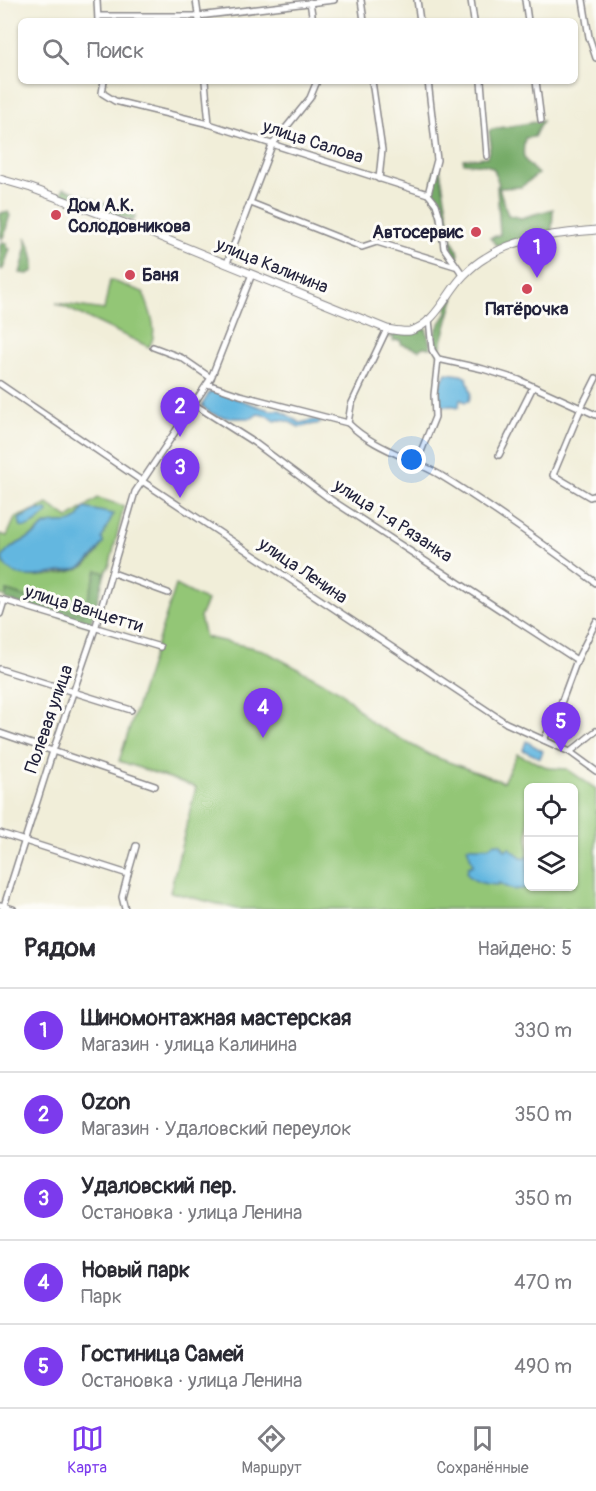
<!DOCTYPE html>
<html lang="ru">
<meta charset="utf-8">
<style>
:root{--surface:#fff;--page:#f2f2f3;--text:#2b2b33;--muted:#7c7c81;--line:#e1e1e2;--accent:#7c3aed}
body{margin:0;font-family:Pangolin,sans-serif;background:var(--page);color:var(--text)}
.controls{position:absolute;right:18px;bottom:18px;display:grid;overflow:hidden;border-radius:9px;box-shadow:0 2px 4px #0004}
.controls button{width:54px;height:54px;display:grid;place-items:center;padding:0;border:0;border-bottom:2px solid var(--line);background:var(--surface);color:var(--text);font:30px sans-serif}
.you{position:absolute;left:412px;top:460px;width:21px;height:21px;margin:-15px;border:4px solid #fff;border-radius:50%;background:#1a73e8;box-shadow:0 0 0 9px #1a73e833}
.badge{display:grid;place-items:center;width:39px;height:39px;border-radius:50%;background:var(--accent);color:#fff;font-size:20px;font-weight:700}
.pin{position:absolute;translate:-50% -50px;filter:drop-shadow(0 2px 3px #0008)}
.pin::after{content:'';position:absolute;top:32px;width:21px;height:18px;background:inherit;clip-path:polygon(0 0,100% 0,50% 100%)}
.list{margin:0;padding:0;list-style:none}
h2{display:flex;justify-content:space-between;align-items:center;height:78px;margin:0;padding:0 24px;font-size:26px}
h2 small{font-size:20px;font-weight:400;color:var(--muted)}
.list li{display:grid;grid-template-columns:39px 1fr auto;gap:18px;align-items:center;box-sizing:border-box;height:84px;padding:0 24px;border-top:2px solid var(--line)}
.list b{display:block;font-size:22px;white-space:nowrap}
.list p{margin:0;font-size:20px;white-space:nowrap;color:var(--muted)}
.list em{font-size:20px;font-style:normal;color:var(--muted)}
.icon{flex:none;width:33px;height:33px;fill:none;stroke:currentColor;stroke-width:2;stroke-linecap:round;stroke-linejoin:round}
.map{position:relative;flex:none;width:596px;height:909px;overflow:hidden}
.search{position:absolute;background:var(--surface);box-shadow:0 2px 4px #0004;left:18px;right:18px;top:18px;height:66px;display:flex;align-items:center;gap:15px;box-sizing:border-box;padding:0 21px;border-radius:9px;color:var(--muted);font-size:22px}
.sheet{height:498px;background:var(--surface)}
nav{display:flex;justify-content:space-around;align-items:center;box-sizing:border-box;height:84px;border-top:2px solid var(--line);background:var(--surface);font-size:16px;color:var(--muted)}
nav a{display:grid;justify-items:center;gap:3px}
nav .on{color:var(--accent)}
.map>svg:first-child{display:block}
.green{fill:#93c676;stroke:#5a7458;stroke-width:1.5;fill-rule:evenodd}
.forest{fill:#76ab67;stroke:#4c6651;stroke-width:1.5}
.water{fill:#64b7e0;stroke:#436c8e;stroke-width:1.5}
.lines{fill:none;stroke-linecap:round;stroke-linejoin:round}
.minor-casing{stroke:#8a888a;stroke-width:8}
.major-casing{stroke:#8a888a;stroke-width:9}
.minor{stroke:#fff;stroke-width:5}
.major{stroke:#fff;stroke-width:7}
.poi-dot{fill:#d1495b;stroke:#fdfcf7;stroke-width:2}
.labels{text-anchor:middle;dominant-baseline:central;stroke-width:6;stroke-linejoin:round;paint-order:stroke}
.street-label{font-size:18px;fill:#22223b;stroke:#fdfcf7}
.poi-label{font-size:18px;font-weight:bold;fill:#22223b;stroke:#fdfcf7;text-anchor:start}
</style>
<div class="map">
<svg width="596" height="909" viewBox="0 0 596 909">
<rect width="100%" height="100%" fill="#fdfcf7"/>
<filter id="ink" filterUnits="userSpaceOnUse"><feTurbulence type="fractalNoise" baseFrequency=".0167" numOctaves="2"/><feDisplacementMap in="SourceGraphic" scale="12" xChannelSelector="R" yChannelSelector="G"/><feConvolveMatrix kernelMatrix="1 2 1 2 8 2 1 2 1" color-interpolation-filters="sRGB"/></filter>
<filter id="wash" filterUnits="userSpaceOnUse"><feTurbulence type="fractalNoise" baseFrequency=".008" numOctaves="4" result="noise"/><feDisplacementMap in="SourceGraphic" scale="24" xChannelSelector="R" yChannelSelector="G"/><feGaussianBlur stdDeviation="1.35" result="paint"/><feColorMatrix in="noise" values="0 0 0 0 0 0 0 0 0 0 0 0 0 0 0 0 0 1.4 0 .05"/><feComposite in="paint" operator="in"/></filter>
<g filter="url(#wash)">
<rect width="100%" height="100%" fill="#f1eed9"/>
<g class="green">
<path d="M110 280 143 292C149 309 160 331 149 347L56 303 104 310Z"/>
<path d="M98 498 124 506 110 564 105 573 97 571 83 614 7 591 6 597 0 595V534L7 536 15 518 48 504 68 518ZM84 508 113 514 102 538 103 543C98 553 91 563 81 568 70 573 31 580 21 574L12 547C20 542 30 538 37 532 42 529 39 529 44 526 62 518 72 533 84 508Z"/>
<path d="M176 585 207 601 200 617 205 637 263 650 340 691 372 723 430 755 503 782 517 754 549 768 567 769 596 789V909H237L170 892 196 787 119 761ZM528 788H574V886H528Z"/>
</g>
<g class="forest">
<path d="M542 121 534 137 525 138C521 158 523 160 538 174L521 187 499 188 508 215 521 218 553 209 552 232 497 246 490 238 500 235 497 186 499 185 494 169 487 165 464 163 463 159 487 157 491 144 489 131 492 129Z"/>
<path d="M439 163 452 239 459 254 456 261 452 253 445 218 443 217C435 198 427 182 439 163Z"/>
<path d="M64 188 136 216 133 221 61 194Z"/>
<path d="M4 212H8L10 216C6 224 7 234 1 240L0 214Z"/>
<path d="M26 237C31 248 35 257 34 271L28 274 20 273 26 251Z"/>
<path d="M3 242 7 244V248L10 249 3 269 0 270V244Z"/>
<path d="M455 295 440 349 438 354C431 333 436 329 447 313L446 308Z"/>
<path d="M426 328 431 348 423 347 419 350 401 344V341L398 340 393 341 394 337H387C393 333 416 332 426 328Z"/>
<path d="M97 570 105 573 90 626 5 599 7 591 83 614Z"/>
</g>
<g class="water">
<path d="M446 373 461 375 467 378 471 393 469 401 465 402 460 399 459 407 457 408 455 406H443L438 399 439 387Z"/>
<path d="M214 390 260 407 270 410H280L300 423 317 419 321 423 299 427C291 423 284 418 275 421L268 416 258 414 252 418C236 418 212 420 202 405L209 393Z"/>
<path d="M84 508 113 514 102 538 103 543C97 553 91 561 81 567 76 570 66 571 59 572 40 576 11 583 2 559 9 544 25 542 37 533 41 530 39 529 44 526 61 517 73 533 84 508Z"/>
<path d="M37 510H47L48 512C41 519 31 529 21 527L19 519Z"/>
<path d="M526 741 543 751 540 758 523 750Z"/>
<path d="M496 843 501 844 505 850 509 848 524 859 528 856V886L531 887C515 890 513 892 499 883L497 885C485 884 475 883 467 874L468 867 473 865 467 847H487Z"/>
</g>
</g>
<g filter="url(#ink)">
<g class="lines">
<defs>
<g id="minor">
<path d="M97 0 98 21"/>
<path d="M196 0 199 21"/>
<path d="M361 0 364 21"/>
<path d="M417 0 420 21"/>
<path d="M471 0 474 21"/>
<path d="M525 0 528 21"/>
<path d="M583 0 589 37 596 58"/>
<path d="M310 2 313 21"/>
<path d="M99 16H198L334 0"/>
<path d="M104 81 102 93 115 101 209 124 428 194 436 204 440 217 444 248 463 275"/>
<path d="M205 81 209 124"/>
<path d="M372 81 382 150 379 179"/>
<path d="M428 81 437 160 428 194"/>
<path d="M481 81 487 156"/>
<path d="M536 81 541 120"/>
<path d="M251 203 362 247 377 242 455 266"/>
<path d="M227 263 272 145 310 98 317 81"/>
<path d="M429 319 432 350 438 359 483 369 519 380 596 415"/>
<path d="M153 347 182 358 211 378"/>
<path d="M596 378 581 408 553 475 590 497 596 495"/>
<path d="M0 384 142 481 506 723 570 752 596 771"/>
<path d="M207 384 240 395 348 423C373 448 409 457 440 475 494 508 545 545 596 583"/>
<path d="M195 405 255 443 330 499 577 660"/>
<path d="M348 423 351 405 387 329"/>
<path d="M499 455 533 387"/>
<path d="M416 464 435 417 434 395 438 359"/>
<path d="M113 573 168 593"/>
<path d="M0 599 160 647"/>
<path d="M0 614 4 601"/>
<path d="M0 669 131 710"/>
<path d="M0 733 155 786"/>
<path d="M544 740 560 706 577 660 596 622"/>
<path d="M570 752 596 731"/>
<path d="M0 833 128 874 122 897 125 909"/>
<path d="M128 874 136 846"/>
<path d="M0 905 13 909"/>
<path d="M3 909 53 751 95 629 135 492 211 378 252 274"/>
</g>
<path id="major" d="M0 179 31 188 148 232 387 329C394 330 403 332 410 331 435 325 447 292 464 275 470 269 478 262 485 258 519 236 558 234 596 230"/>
</defs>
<use href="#minor" class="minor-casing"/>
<use href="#major" class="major-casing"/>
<use href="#minor" class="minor"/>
<use href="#major" class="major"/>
</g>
</g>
<g class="poi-dot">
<circle cx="56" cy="215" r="6"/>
<circle cx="476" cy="232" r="6"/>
<circle cx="130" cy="275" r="6"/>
<circle cx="527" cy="289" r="6"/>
</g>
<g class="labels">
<g class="street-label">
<text transform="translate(313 142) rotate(18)">улица Салова</text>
<text transform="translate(272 266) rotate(22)">улица Калинина</text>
<text transform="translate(393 521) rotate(33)">улица 1-я Рязанка</text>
<text transform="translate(303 571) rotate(34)">улица Ленина</text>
<text transform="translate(84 609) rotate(17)">улица Ванцетти</text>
<text transform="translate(49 719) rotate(-71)">Полевая улица</text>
</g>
<g class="poi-label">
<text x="68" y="205">Дом А.К.<tspan x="68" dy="21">Солодовникова</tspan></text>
<text x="464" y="232" text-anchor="end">Автосервис</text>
<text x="142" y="275">Баня</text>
<text x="527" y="309" text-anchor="middle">Пятёрочка</text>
</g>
</g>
</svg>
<div class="controls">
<button><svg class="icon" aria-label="locate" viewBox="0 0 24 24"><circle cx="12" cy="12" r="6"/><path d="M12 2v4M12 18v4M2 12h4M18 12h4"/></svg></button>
<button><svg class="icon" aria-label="layers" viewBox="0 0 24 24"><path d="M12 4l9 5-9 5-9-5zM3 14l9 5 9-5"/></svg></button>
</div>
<div class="you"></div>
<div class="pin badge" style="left:537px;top:278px">1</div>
<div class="pin badge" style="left:180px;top:437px">2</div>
<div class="pin badge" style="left:180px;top:498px">3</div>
<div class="pin badge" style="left:263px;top:738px">4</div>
<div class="pin badge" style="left:561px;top:752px">5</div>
<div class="search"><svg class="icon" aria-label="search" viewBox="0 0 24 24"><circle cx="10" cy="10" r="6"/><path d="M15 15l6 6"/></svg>Поиск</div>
</div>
<section class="sheet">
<h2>Рядом<small>Найдено: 5</small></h2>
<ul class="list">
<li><span class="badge">1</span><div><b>Шиномонтажная мастерская</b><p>Магазин · улица Калинина</p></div><em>330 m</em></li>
<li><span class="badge">2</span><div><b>Ozon</b><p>Магазин · Удаловский переулок</p></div><em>350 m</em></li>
<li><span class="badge">3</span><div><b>Удаловский пер.</b><p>Остановка · улица Ленина</p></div><em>350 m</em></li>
<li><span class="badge">4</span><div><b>Новый парк</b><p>Парк</p></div><em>470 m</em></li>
<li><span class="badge">5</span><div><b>Гостиница Самей</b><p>Остановка · улица Ленина</p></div><em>490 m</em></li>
</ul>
</section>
<nav>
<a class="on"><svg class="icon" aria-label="map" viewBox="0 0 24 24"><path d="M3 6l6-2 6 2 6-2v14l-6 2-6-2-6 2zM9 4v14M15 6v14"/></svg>Карта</a>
<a><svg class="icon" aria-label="directions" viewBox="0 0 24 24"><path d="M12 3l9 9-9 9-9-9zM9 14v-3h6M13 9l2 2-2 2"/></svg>Маршрут</a>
<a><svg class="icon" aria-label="saved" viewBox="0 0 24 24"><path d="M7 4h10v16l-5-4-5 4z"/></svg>Сохранённые</a>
</nav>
